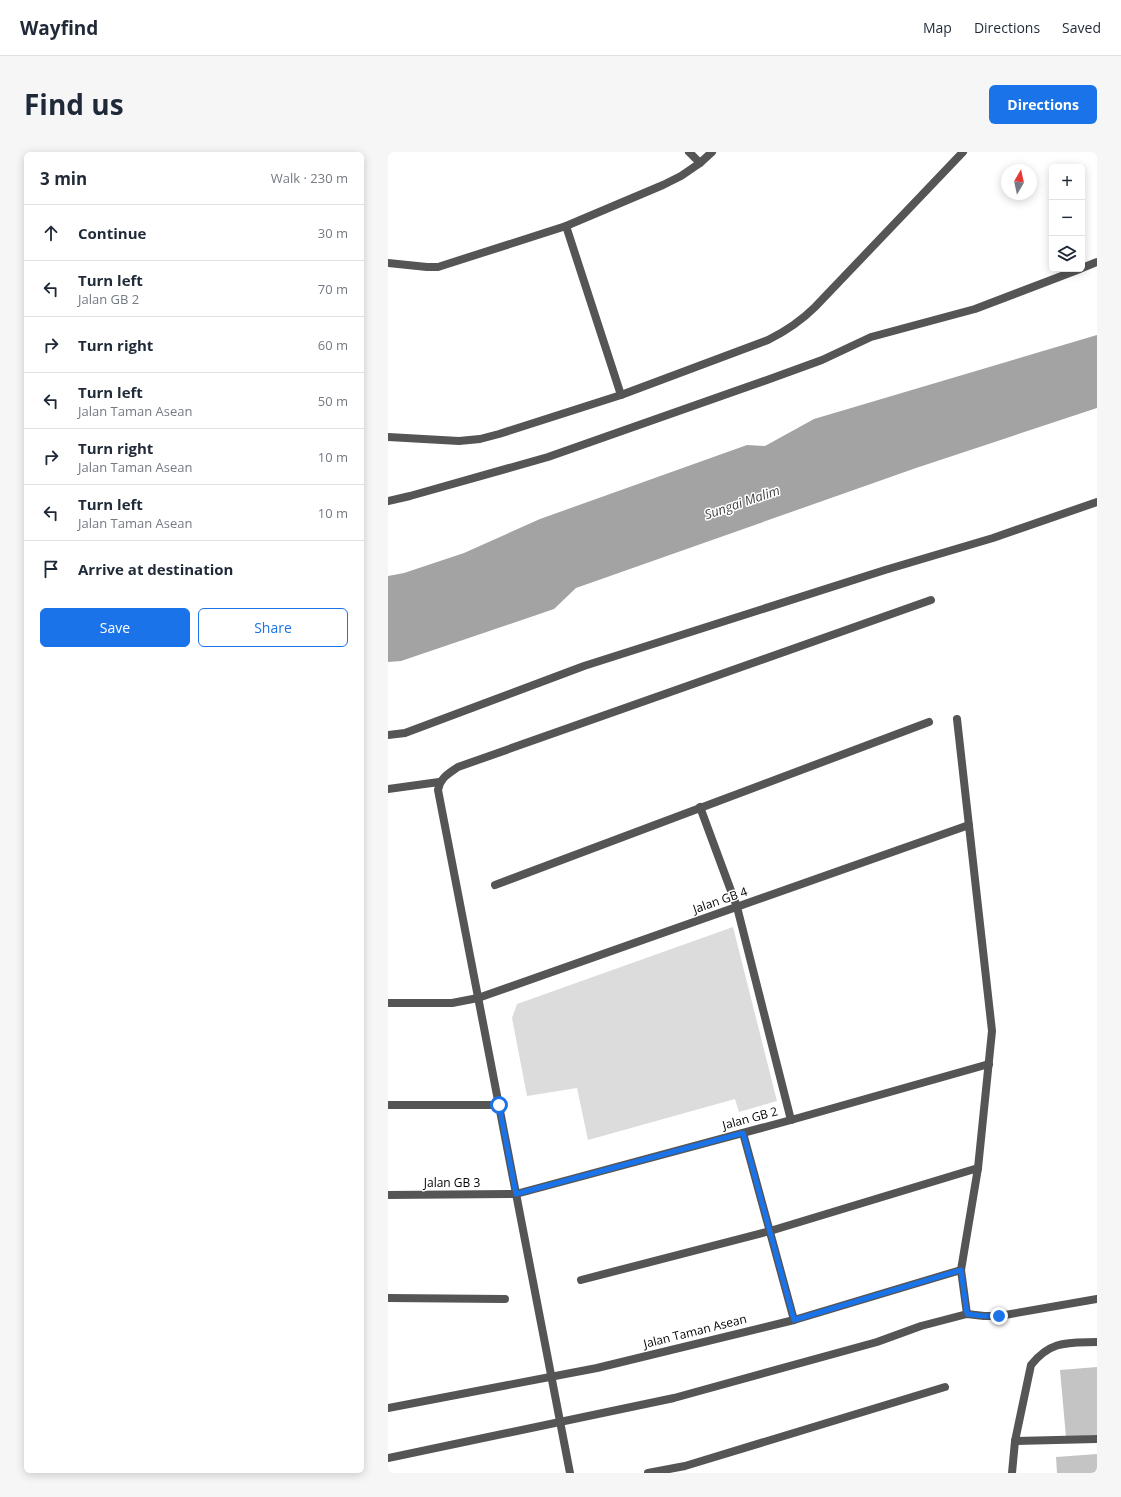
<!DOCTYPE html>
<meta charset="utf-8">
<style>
:root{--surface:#fff;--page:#f6f6f7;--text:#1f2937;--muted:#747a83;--line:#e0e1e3;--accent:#1a73e8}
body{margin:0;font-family:"Open Sans",sans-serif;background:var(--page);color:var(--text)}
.controls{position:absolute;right:12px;top:12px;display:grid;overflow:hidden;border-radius:6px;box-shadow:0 2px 10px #0003}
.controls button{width:36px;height:36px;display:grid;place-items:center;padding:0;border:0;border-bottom:1px solid var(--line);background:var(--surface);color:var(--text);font:20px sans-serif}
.compass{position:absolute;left:613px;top:12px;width:36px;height:36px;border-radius:50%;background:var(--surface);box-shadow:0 2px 10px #0003;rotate:9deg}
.stop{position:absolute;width:12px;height:12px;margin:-9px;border:3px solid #1a73e8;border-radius:50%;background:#fff}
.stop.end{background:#1a73e8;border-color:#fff;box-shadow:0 1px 4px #0008}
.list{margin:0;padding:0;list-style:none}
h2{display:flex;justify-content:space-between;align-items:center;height:52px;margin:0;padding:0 16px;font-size:17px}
h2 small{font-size:13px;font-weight:400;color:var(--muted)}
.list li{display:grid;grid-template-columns:26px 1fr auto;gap:12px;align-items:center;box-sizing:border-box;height:56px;padding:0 16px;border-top:1px solid var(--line)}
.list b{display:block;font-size:15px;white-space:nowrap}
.list p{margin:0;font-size:13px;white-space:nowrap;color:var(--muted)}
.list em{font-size:13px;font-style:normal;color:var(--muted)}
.actions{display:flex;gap:8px;padding:12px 16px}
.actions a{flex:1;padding:9px 0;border:1px solid var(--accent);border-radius:6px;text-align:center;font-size:14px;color:var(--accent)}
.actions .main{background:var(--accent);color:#fff}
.icon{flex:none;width:22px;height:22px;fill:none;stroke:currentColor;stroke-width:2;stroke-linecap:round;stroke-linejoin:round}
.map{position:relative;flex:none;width:709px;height:1321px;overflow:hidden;border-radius:6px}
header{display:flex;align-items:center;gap:24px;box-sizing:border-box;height:56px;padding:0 20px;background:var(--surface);border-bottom:1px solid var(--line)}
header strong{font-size:19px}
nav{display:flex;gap:22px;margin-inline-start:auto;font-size:14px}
.intro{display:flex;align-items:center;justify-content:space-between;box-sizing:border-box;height:96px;padding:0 24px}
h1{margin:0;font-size:28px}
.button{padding:10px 18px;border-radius:6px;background:var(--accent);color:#fff;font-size:14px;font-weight:700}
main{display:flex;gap:24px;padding:0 24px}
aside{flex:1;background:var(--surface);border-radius:6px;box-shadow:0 2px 10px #0003}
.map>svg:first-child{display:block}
.green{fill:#dcdcdc}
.water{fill:#a3a3a3}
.building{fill:#c4c4c4}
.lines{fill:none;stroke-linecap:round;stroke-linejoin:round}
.lane{stroke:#555;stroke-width:8}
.street{stroke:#555;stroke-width:8}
.route{stroke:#1a73e8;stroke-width:5}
.labels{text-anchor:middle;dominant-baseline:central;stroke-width:3;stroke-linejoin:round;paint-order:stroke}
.street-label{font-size:12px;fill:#000;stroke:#fff}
.water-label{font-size:13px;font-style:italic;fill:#444;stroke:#fff}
</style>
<header>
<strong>Wayfind</strong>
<nav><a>Map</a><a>Directions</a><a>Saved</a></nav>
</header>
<div class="intro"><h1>Find us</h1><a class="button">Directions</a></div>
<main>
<aside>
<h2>3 min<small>Walk · 230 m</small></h2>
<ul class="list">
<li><svg class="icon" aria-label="ahead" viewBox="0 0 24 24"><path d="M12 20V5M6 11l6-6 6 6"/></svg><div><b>Continue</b></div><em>30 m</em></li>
<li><svg class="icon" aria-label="left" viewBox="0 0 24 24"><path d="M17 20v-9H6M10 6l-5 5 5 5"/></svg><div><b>Turn left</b><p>Jalan GB 2</p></div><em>70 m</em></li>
<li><svg class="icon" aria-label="right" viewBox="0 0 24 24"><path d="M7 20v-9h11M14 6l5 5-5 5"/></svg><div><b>Turn right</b></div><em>60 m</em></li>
<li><svg class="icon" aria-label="left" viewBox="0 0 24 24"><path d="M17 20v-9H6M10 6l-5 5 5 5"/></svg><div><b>Turn left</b><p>Jalan Taman Asean</p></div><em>50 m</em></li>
<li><svg class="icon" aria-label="right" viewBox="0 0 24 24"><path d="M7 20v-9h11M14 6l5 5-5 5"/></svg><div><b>Turn right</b><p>Jalan Taman Asean</p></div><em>10 m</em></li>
<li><svg class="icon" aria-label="left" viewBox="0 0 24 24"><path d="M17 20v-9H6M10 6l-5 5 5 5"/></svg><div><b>Turn left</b><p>Jalan Taman Asean</p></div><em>10 m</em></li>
<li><svg class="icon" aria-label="arrive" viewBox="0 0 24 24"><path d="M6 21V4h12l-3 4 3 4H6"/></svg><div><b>Arrive at destination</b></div></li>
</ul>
<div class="actions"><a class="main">Save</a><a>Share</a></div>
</aside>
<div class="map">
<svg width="709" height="1321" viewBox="0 0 709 1321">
<rect width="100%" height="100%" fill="#fff"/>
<path class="green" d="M345 775 389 949 351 960 347 947 200 988 189 936 139 944 124 866 129 852Z"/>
<path class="water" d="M709 183V256L528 316 188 436 166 457 13 509 0 510V424L16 421 76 401 152 367 359 293 377 294 426 267Z"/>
<g class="building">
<path d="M709 1215V1283L678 1285 672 1218Z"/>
<path d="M709 1302V1321H669L668 1305Z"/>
</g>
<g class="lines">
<g class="lane">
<path d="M178 74 233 243"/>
<path d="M569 567 604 879 590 1016 573 1118"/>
<path d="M312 655 349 755 403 968"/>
<path d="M107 733 541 570"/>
<path d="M0 953H111"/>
<path d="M355 981 406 1168"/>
<path d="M193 1128 382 1079 590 1016"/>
<path d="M0 1146 117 1147"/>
<path d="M627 1289 709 1287"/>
</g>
<g class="street">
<path d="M301 0 312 11"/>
<path d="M0 111 39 115H50L178 74 275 33 293 24 312 11 324 0"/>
<path d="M694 116 709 110"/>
<path d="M0 285 71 289 92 287 111 282 233 243 380 188C398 179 413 169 427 155L575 0"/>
<path d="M0 349 22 344 160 305 379 228 434 208 483 185 587 157 692 117"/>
<path d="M0 583 17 581 196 514 497 418 605 386 709 350"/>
<path d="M0 637 51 630"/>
<path d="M0 851H64L90 846 581 673"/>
<path d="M0 1043 128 1042 403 968 601 912"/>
<path d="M0 1256 209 1216 406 1168 573 1118 579 1162"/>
<path d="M0 1306 286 1246 489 1190 533 1174 579 1162 596 1164H611L709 1147"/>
<path d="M182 1321 50 638C52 626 60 622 70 615L543 448"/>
<path d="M260 1321 297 1314 557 1235"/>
<path d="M624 1321 627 1289 643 1213C663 1188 680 1191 709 1190"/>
</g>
</g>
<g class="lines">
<path class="route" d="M111 953 128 1042 355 981 406 1168 573 1118 579 1162 596 1164H611"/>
</g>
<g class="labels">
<g class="street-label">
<text transform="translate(332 748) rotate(-19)">Jalan GB 4</text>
<text transform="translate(362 966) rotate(-15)">Jalan GB 2</text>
<text x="64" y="1030">Jalan GB 3</text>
<text transform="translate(307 1179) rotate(-14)">Jalan Taman Asean</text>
</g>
<g class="water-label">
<text transform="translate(354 350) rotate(-19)">Sungai Malim</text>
</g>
</g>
</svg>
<div class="controls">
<button>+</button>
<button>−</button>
<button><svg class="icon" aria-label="layers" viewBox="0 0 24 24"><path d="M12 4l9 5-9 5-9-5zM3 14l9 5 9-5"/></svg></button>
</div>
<svg class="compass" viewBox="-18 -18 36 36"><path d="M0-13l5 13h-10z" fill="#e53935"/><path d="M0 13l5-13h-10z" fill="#747a83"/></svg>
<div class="stop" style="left:111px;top:953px"></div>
<div class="stop end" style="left:611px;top:1164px"></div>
</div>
</main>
